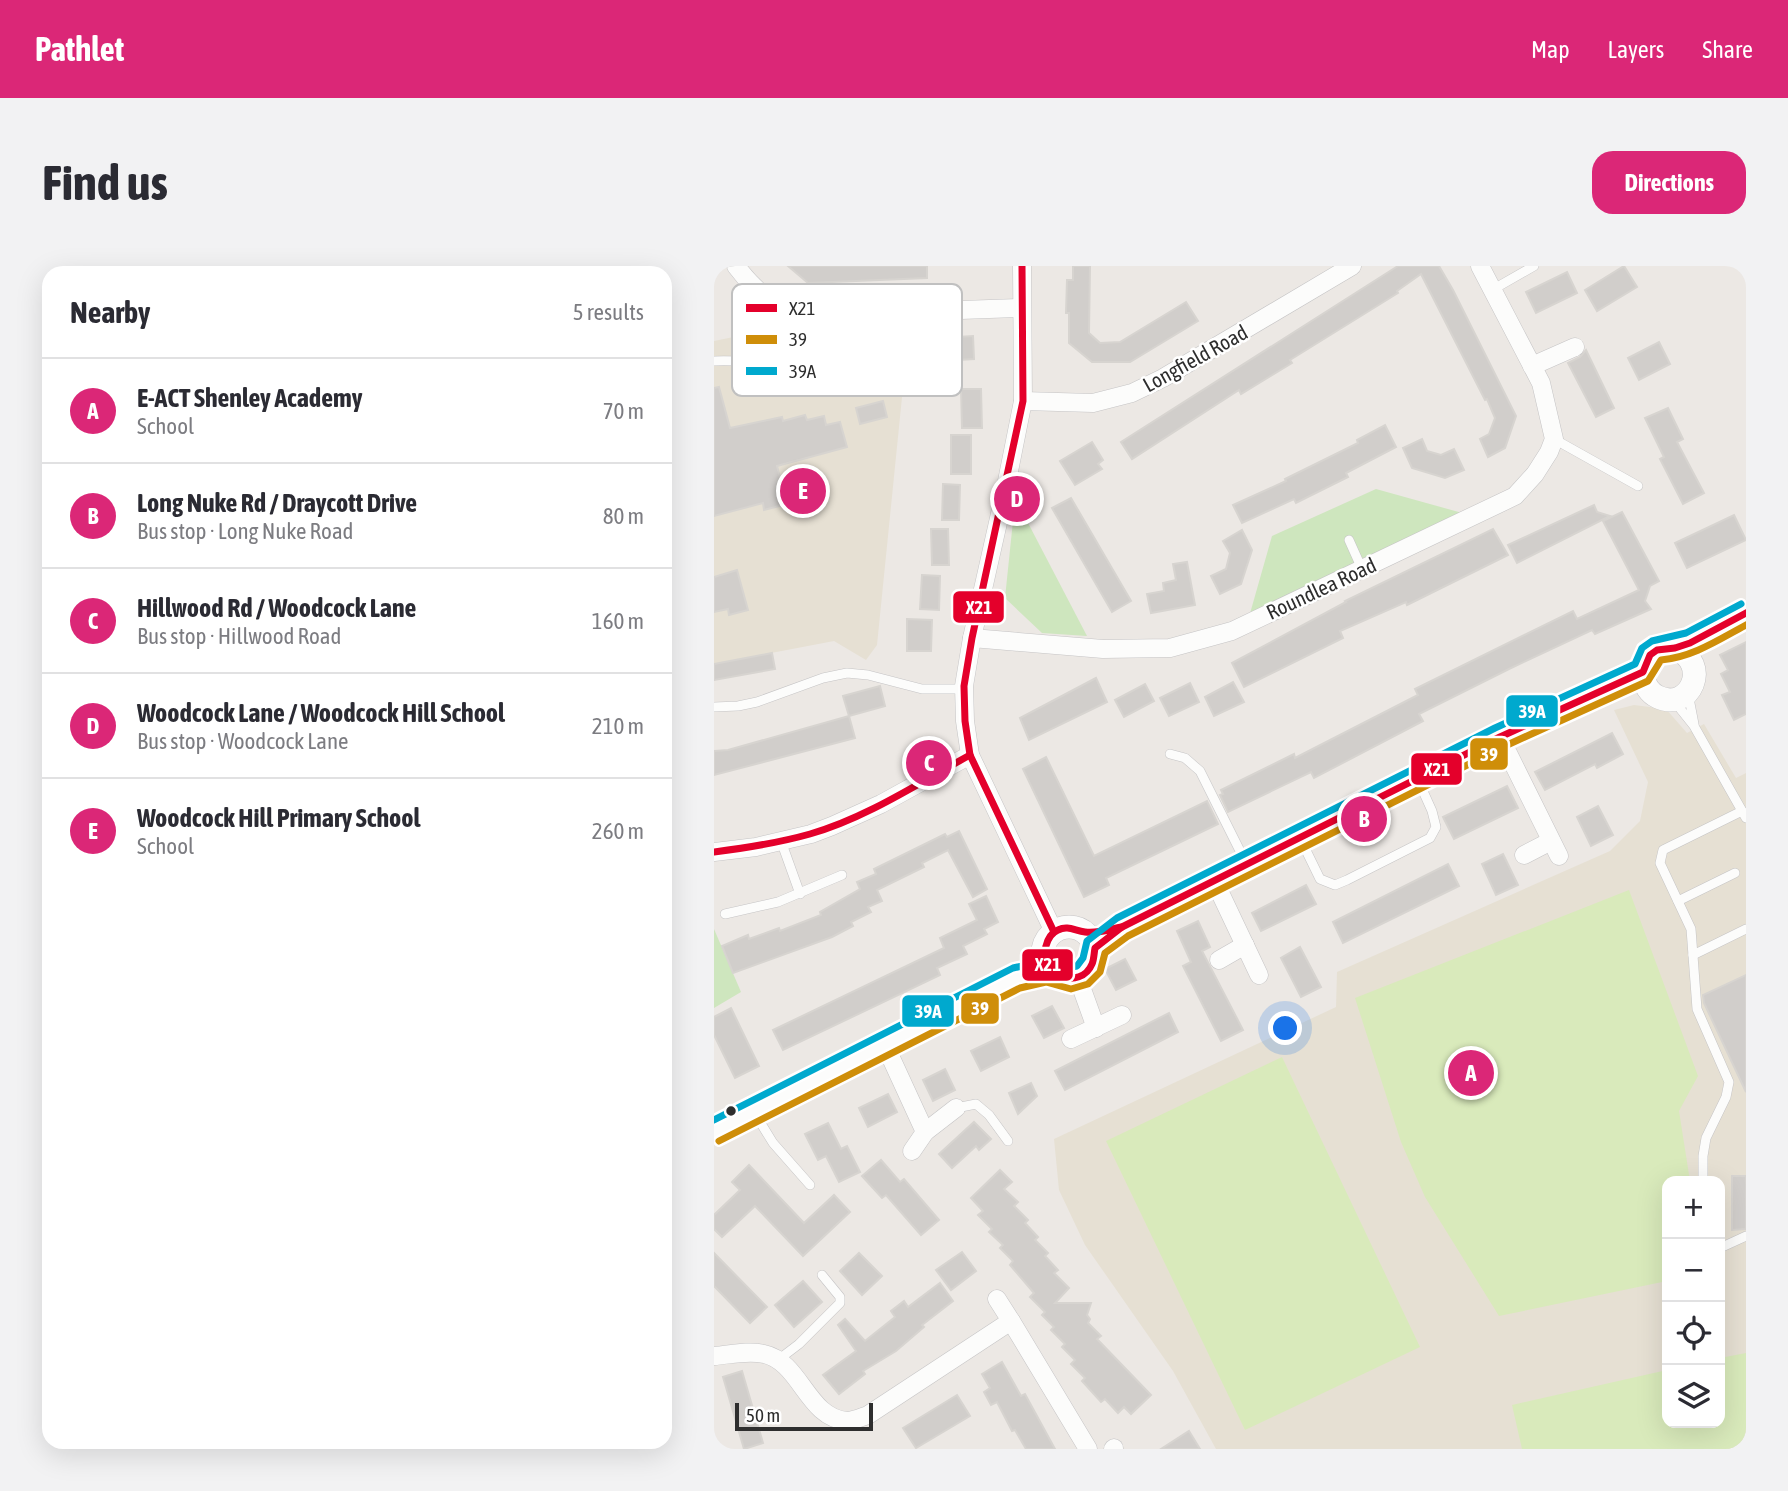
<!DOCTYPE html>
<meta charset="utf-8">
<style>
:root{--surface:#fff;--page:#f2f2f3;--text:#2b2b33;--muted:#7c7c81;--line:#e1e1e2;--accent:#db2777}
body{margin:0;font-family:"Asap Condensed",sans-serif;background:var(--page);color:var(--text)}
.controls{position:absolute;right:21px;bottom:21px;display:grid;overflow:hidden;border-radius:14px;box-shadow:0 7px 28px #0002}
.controls button{width:63px;height:63px;display:grid;place-items:center;padding:0;border:0;border-bottom:2px solid var(--line);background:var(--surface);color:var(--text);font:35px sans-serif}
.scale{position:absolute;left:21px;bottom:18px;width:138px;box-sizing:border-box;padding-left:7px;border:4px solid #2e2e2e;border-top:0;font-size:19px;line-height:24px;white-space:nowrap;color:#2e2e2e;-webkit-text-stroke:5px #fff;paint-order:stroke}
.you{position:absolute;left:572px;top:763px;width:24px;height:24px;margin:-18px;border:5px solid #fff;border-radius:50%;background:#1a73e8;box-shadow:0 0 0 10px #1a73e833}
.badge{display:grid;place-items:center;width:46px;height:46px;border-radius:50%;background:var(--accent);color:#fff;font-size:23px;font-weight:700}
.pin{position:absolute;translate:-50% -50%;border:4px solid #fff;box-shadow:0 2px 7px #0006}
.list{margin:0;padding:0;list-style:none}
h2{display:flex;justify-content:space-between;align-items:center;height:91px;margin:0;padding:0 28px;font-size:30px}
h2 small{font-size:23px;font-weight:400;color:var(--muted)}
.list li{display:grid;grid-template-columns:46px 1fr auto;gap:21px;align-items:center;box-sizing:border-box;height:105px;padding:0 28px;border-top:2px solid var(--line)}
.list b{display:block;font-size:26px;white-space:nowrap}
.list p{margin:0;font-size:23px;white-space:nowrap;color:var(--muted)}
.list em{font-size:23px;font-style:normal;color:var(--muted)}
.icon{flex:none;width:38px;height:38px;fill:none;stroke:currentColor;stroke-width:2;stroke-linecap:round;stroke-linejoin:round}
.map{position:relative;flex:none;width:1032px;height:1183px;overflow:hidden;border-radius:21px}
header{display:flex;align-items:center;gap:42px;box-sizing:border-box;height:98px;padding:0 35px;background:var(--accent);color:#fff}
header strong{font-size:33px}
nav{display:flex;gap:38px;margin-inline-start:auto;font-size:24px}
.intro{display:flex;align-items:center;justify-content:space-between;box-sizing:border-box;height:168px;padding:0 42px}
h1{margin:0;font-size:49px}
.button{padding:18px 32px;border-radius:21px;background:var(--accent);color:#fff;font-size:24px;font-weight:700}
main{display:flex;gap:42px;padding:0 42px}
aside{flex:1;background:var(--surface);border-radius:21px;box-shadow:0 7px 28px #0002}
.map>svg:first-child{display:block}
.education{fill:#e6e0d3;fill-rule:evenodd}
.green{fill:#cee6be}
.pitch{fill:#d9eabb}
.building{fill:#d1cecb;stroke:#d7d4d0;stroke-width:2}
.lines{fill:none;stroke-linecap:round;stroke-linejoin:round}
.service-casing{stroke:#c5c4c5;stroke-width:10}
.minor-casing{stroke:#c5c4c5;stroke-width:19}
.tertiary-casing{stroke:#c5c4c5;stroke-width:24}
.service{stroke:#fcfcfb;stroke-width:9}
.minor{stroke:#fcfcfb;stroke-width:18}
.tertiary{stroke:#fcfcfb;stroke-width:23}
.bus-1-casing{stroke:#fff;stroke-width:12}
.bus-2-casing{stroke:#fff;stroke-width:12}
.bus-3-casing{stroke:#fff;stroke-width:12}
.bus-1{stroke:#e4002b;stroke-width:7}
.bus-2{stroke:#cf8e09;stroke-width:7}
.bus-3{stroke:#00a9ce;stroke-width:7}
.bus-dot{fill:#2e2e2e;stroke:#fff;stroke-width:2.5}
.labels{text-anchor:middle;dominant-baseline:central;stroke-width:5;stroke-linejoin:round;paint-order:stroke}
.street-label{font-size:21px;fill:#2e2e2e;stroke:#fff}
.key{fill:#fff;stroke:#c0c0c0;stroke-width:2}
.key-label{font-size:19px;fill:#2e2e2e}
.line-badge{stroke:#fff;stroke-width:2.5}
.badge-label{font-size:19px;text-anchor:middle;font-weight:bold;fill:#fff}
</style>
<header>
<strong>Pathlet</strong>
<nav><a>Map</a><a>Layers</a><a>Share</a></nav>
</header>
<div class="intro"><h1>Find us</h1><a class="button">Directions</a></div>
<main>
<aside>
<h2>Nearby<small>5 results</small></h2>
<ul class="list">
<li><span class="badge">A</span><div><b>E-ACT Shenley Academy</b><p>School</p></div><em>70 m</em></li>
<li><span class="badge">B</span><div><b>Long Nuke Rd / Draycott Drive</b><p>Bus stop · Long Nuke Road</p></div><em>80 m</em></li>
<li><span class="badge">C</span><div><b>Hillwood Rd / Woodcock Lane</b><p>Bus stop · Hillwood Road</p></div><em>160 m</em></li>
<li><span class="badge">D</span><div><b>Woodcock Lane / Woodcock Hill School</b><p>Bus stop · Woodcock Lane</p></div><em>210 m</em></li>
<li><span class="badge">E</span><div><b>Woodcock Hill Primary School</b><p>School</p></div><em>260 m</em></li>
</ul>
</aside>
<div class="map">
<svg width="1032" height="1183" viewBox="0 0 1032 1183">
<rect width="100%" height="100%" fill="#ece8e4"/>
<g class="education">
<path d="M68 61 195 62 163 379 152 394 120 375 0 398V75Z"/>
<path d="M920 439 952 443 973 467 990 458 1022 512 1032 507V1183H502L459 1105 371 979 345 924 340 873 622 741 623 706 896 585 926 555 934 516 900 444ZM953 915H1006V1157H953Z"/>
</g>
<g class="green">
<path d="M662 223 759 250 533 358 558 270Z"/>
<path d="M300 245 313 255 373 370 328 367 291 332Z"/>
<path d="M0 663 27 726 0 742Z"/>
</g>
<g class="pitch">
<path d="M915 624 984 810 965 845 976 915H953V1015L785 1050 711 931 687 876 641 732Z"/>
<path d="M568 791 706 1081 531 1164 392 875Z"/>
<path d="M1032 1087V1183H808L798 1139 953 1104V1157H1006V1092Z"/>
</g>
<g class="building">
<path d="M74 0H213V12L94 17Z"/>
<path d="M359 0H376L375 67 386 77 406 76 472 36 484 55 416 96H378L355 77V47H352L353 14H359Z"/>
<path d="M684 0H725L739 24 802 150 791 182 774 191 766 173 775 168 781 152 773 133 771 134 707 8 683 25 684 27 576 94 578 97 527 128 525 124 418 193 407 176Z"/>
<path d="M910 0 923 21 883 45 871 24Z"/>
<path d="M853 6 863 27 822 47 812 26Z"/>
<path d="M259 70 260 93 211 96 209 73Z"/>
<path d="M945 76 956 98 925 114 914 92Z"/>
<path d="M872 84 900 142 882 151 854 97 866 91Z"/>
<path d="M5 121 16 162 68 151 69 155 91 149 93 154 110 150 112 159 126 156 133 181 63 200 73 238 50 244 49 237 0 250V122Z"/>
<path d="M247 123H267L268 162H248Z"/>
<path d="M169 135 173 151 146 158 142 142Z"/>
<path d="M954 142 969 173 963 176 990 227 969 238 946 193 950 191 931 152Z"/>
<path d="M671 159 682 181 632 207 634 211 582 237 580 233 528 257 519 239 572 215 571 213 644 177 643 174Z"/>
<rect x="237" y="169" width="20" height="39"/>
<path d="M708 173 713 185 727 189 740 183 750 204 731 212 698 202 689 182Z"/>
<path d="M378 176 389 194 384 198 388 203 361 219 346 195Z"/>
<path d="M229 218 246 219 245 254H228Z"/>
<path d="M357 232 417 335 398 346 338 242Z"/>
<path d="M880 239 883 246 896 250 803 297 794 279Z"/>
<path d="M908 246 945 315 936 320 931 335 937 343 881 368 878 364 795 403 705 448 709 455 600 512 597 506 514 546 506 529 509 528 507 524 580 488 581 492 704 429 701 423 859 345 863 353 925 324 889 255Z"/>
<path d="M1020 249 1032 274 973 302 961 277Z"/>
<path d="M217 263H234L235 299H218Z"/>
<path d="M779 263 794 289 693 339 692 336 626 365 629 372 530 421 518 397 632 336 631 335Z"/>
<path d="M528 264 538 284 527 318 506 328 497 310 512 303 516 287 509 275Z"/>
<path d="M473 296 481 339 437 347 433 328 450 325 449 317 462 314 459 298Z"/>
<path d="M23 304 34 344 15 349 14 343 0 346V311Z"/>
<path d="M208 309 226 310 225 344 206 343Z"/>
<path d="M193 353 218 354 217 385H193Z"/>
<path d="M1032 376V448L1020 454 1008 429 1016 426 1007 408 1014 404 1006 389Z"/>
<path d="M58 387 61 403 0 414V398Z"/>
<path d="M382 412 393 436 315 474 306 452Z"/>
<path d="M519 416 530 436 500 450 491 431Z"/>
<path d="M476 417 485 436 455 450 446 432Z"/>
<path d="M431 418 440 435 410 451 401 434Z"/>
<path d="M166 420 171 440 135 450 129 430Z"/>
<path d="M135 450 141 472 0 509V485L14 484Z"/>
<path d="M898 467 909 488 883 502 881 498 831 524 821 506Z"/>
<path d="M332 491 380 590 493 535 504 558 392 612 395 619 370 631 309 503Z"/>
<path d="M793 520 804 542 740 573 729 551Z"/>
<path d="M884 540 899 569 877 580 863 551Z"/>
<path d="M245 565 273 623 259 631 234 584 208 597 210 601 163 624 168 635 154 641 157 646 137 656 139 660 118 671 19 707 8 680 34 669 35 673 65 662 66 665 107 649 106 646 146 623 143 616 162 608 160 603 231 568 233 571Z"/>
<path d="M789 588 804 619 782 629 768 598Z"/>
<path d="M734 598 745 620 629 677 619 656Z"/>
<path d="M592 619 602 638 547 665 538 647Z"/>
<path d="M272 630 284 656 270 663 273 668 249 680 253 688 223 702 226 709 69 784 59 764 230 682 226 672 263 654 255 638Z"/>
<path d="M484 655 496 681 488 685 529 764 507 775 469 700 477 696 463 665Z"/>
<path d="M586 681 607 721 587 731 567 692Z"/>
<path d="M411 693 422 714 402 724 391 703Z"/>
<path d="M1032 709V826L990 737 989 729Z"/>
<path d="M338 740 350 762 330 772 318 750Z"/>
<path d="M17 742 45 800 21 812 0 769V751Z"/>
<path d="M455 747 464 766 351 824 341 805Z"/>
<path d="M286 771 295 791 267 805 257 785Z"/>
<path d="M231 803 241 824 219 835 209 814Z"/>
<path d="M317 817 323 830 304 848 295 827Z"/>
<path d="M174 828 183 846 154 861 145 842Z"/>
<path d="M260 856 277 873 265 884 262 880 238 902 225 888Z"/>
<path d="M114 857 127 883 133 880 146 906 125 916 112 890 104 894 91 868Z"/>
<path d="M167 894 186 916 190 913 225 954 207 969 172 929 168 932 148 910Z"/>
<path d="M35 899 90 957 120 929 136 946 89 990 41 940 8 971 0 963V949L26 924 18 916Z"/>
<path d="M286 904 298 916 290 923 304 936 300 940 314 954 311 957 324 971 321 974 334 987 331 990 344 1004 340 1007 355 1022 341 1037H377L373 1049 376 1053 374 1057 387 1070 383 1073 437 1129 417 1148 410 1141 404 1147 391 1133 387 1136 368 1115 371 1112 357 1098 361 1094 348 1081 351 1078 337 1064 340 1061 328 1049 331 1046 316 1031 320 1027 296 999 299 995 286 982 289 979 275 966 278 963 264 949 269 945 257 932Z"/>
<path d="M1018 910H1032V963L1018 964Z"/>
<path d="M248 986 262 1005 237 1024 222 1004Z"/>
<path d="M0 987 53 1041 36 1057 0 1020Z"/>
<path d="M145 987 168 1010 148 1029 126 1005Z"/>
<path d="M89 1015 108 1036 80 1061 61 1039Z"/>
<path d="M226 1017 239 1035 208 1059 210 1061 182 1085 149 1105 151 1108 125 1128 109 1109 142 1085 124 1059 131 1053 151 1075 181 1051 177 1045 190 1035 194 1041Z"/>
<path d="M288 1096 307 1130 311 1128 341 1183H312L301 1164 298 1165 283 1136 277 1139 270 1126 276 1122 268 1108Z"/>
<path d="M28 1105 49 1177 30 1183 9 1111Z"/>
<path d="M243 1129 256 1150 202 1182 189 1162Z"/>
<path d="M475 1165 486 1183H447Z"/>
</g>
<g class="lines">
<defs>
<g id="service">
<path d="M778 24 820 0"/>
<path d="M0 95C30 93 80 103 102 80L103 49"/>
<path d="M840 173 924 220"/>
<path d="M635 274 648 303"/>
<path d="M974 427 980 458"/>
<path d="M960 435 980 460 1032 552"/>
<path d="M0 441 24 440 43 436 109 412 133 407 154 409 208 423H250"/>
<path d="M456 488 471 492 486 505 532 597"/>
<path d="M586 572 606 613 621 619 633 614 716 572 722 561 718 545 704 514"/>
<path d="M67 575 86 628"/>
<path d="M964 635 1021 607"/>
<path d="M11 648 64 636 128 609"/>
<path d="M979 689 1032 663"/>
<path d="M242 842 262 838 275 849 294 875"/>
<path d="M40 846 59 877 96 919"/>
<path d="M989 915V890L992 872 1012 831 1015 816 983 743 977 663 946 597 949 584 1028 545"/>
<path d="M1006 982 1032 970"/>
<path d="M64 1094 85 1078 126 1037V1031L108 1009"/>
</g>
<g id="minor">
<path d="M22 0C47 33 63 41 103 49L307 42"/>
<path d="M308 0 309 135 290 230 258 372 250 420 251 455 256 489 340 666"/>
<path d="M818 100 861 81"/>
<path d="M309 135 379 137 418 127 449 112 638 0"/>
<path d="M258 372 389 383 456 382 518 365 801 230 821 208 835 186 840 173 827 117 766 0"/>
<path d="M786 471 845 590"/>
<path d="M0 586 42 581 97 568 118 560 167 538 256 489"/>
<path d="M810 589 837 575"/>
<path d="M500 614 545 709"/>
<path d="M505 694 531 679"/>
<path d="M364 712 382 762"/>
<path d="M357 773 408 749"/>
<path d="M167 780 177 792 211 866"/>
<path d="M198 885 211 866 242 842"/>
<path d="M283 1033 297 1055"/>
<path d="M0 1090C15 1089 34 1084 50 1088 87 1096 93 1152 133 1155 139 1155 148 1151 154 1149L297 1055 374 1183"/>
<path d="M399 1183 400 1182"/>
</g>
<g id="tertiary">
<path d="M961 382C998 398 976 446 944 431 927 423 924 399 939 387 949 379 963 382 975 377 994 369 1013 357 1032 347"/>
<circle cx="355" cy="687" r="26"/>
<path d="M381 682 408 661 459 635 786 471 929 406"/>
<path d="M0 866 303 712 337 705"/>
</g>
</defs>
<use href="#service" class="service-casing"/>
<use href="#minor" class="minor-casing"/>
<use href="#tertiary" class="tertiary-casing"/>
<use href="#service" class="service"/>
<use href="#minor" class="minor"/>
<use href="#tertiary" class="tertiary"/>
<defs>
<g id="bus-1">
<path d="M308 0 309 135 258 372 250 420 251 455 256 489 340 666"/>
<path d="M0 586C32 582 64 577 96 568 152 552 205 517 256 489"/>
<path d="M408 661 381 682C380 687 380 694 378 698 367 725 323 710 332 680 334 672 337 667 344 664 354 659 361 665 371 666 383 668 396 663 408 661Z"/>
<path d="M408 661 786 471 929 406 936 389 943 384 961 382 976 377 1032 347"/>
</g>
<path id="bus-2" d="M5 875 306 722 332 716 357 723 374 718 386 706 391 687 414 670 791 480 934 415 947 394C979 391 1004 374 1032 359"/>
<path id="bus-3" d="M0 854 299 702 332 695 353 702 363 700 369 692 373 675 403 652 781 462 921 398 928 382 938 375 972 367 1027 338"/>
</defs>
<use href="#bus-1" class="bus-1-casing"/>
<use href="#bus-2" class="bus-2-casing"/>
<use href="#bus-3" class="bus-3-casing"/>
<use href="#bus-1" class="bus-1"/>
<use href="#bus-2" class="bus-2"/>
<use href="#bus-3" class="bus-3"/>
</g>
<circle class="bus-dot" cx="17" cy="845" r="6"/>
<g class="labels">
<g class="street-label">
<text transform="translate(481 92) rotate(-29)">Longfield Road</text>
<text transform="translate(607 322) rotate(-25)">Roundlea Road</text>
</g>
</g>
<rect x="18" y="18" width="230" height="112" rx="10" class="key"/>
<rect x="32" y="38" width="31" height="8" fill="#e4002b"/>
<rect x="32" y="69" width="31" height="9" fill="#cf8e09"/>
<rect x="32" y="101" width="31" height="8" fill="#00a9ce"/>
<g class="key-label">
<text x="75" y="49">X21</text>
<text x="75" y="80">39</text>
<text x="75" y="112">39A</text>
</g>
<g class="line-badge">
<rect x="238" y="324" width="53" height="34" rx="7" fill="#e4002b"/>
<rect x="791" y="428" width="54" height="34" rx="7" fill="#00a9ce"/>
<rect x="755" y="471" width="40" height="34" rx="7" fill="#cf8e09"/>
<rect x="696" y="486" width="53" height="34" rx="7" fill="#e4002b"/>
<rect x="307" y="682" width="53" height="34" rx="7" fill="#e4002b"/>
<rect x="246" y="726" width="40" height="33" rx="7" fill="#cf8e09"/>
<rect x="187" y="728" width="54" height="34" rx="7" fill="#00a9ce"/>
</g>
<g class="badge-label">
<text x="265" y="348">X21</text>
<text x="818" y="452">39A</text>
<text x="775" y="495">39</text>
<text x="723" y="510">X21</text>
<text x="334" y="705">X21</text>
<text x="266" y="749">39</text>
<text x="214" y="752">39A</text>
</g>
</svg>
<div class="controls">
<button>+</button>
<button>−</button>
<button><svg class="icon" aria-label="locate" viewBox="0 0 24 24"><circle cx="12" cy="12" r="6"/><path d="M12 2v4M12 18v4M2 12h4M18 12h4"/></svg></button>
<button><svg class="icon" aria-label="layers" viewBox="0 0 24 24"><path d="M12 4l9 5-9 5-9-5zM3 14l9 5 9-5"/></svg></button>
</div>
<div class="scale">50 m</div>
<div class="you"></div>
<div class="pin badge" style="left:757px;top:807px">A</div>
<div class="pin badge" style="left:650px;top:553px">B</div>
<div class="pin badge" style="left:215px;top:497px">C</div>
<div class="pin badge" style="left:303px;top:233px">D</div>
<div class="pin badge" style="left:89px;top:225px">E</div>
</div>
</main>
